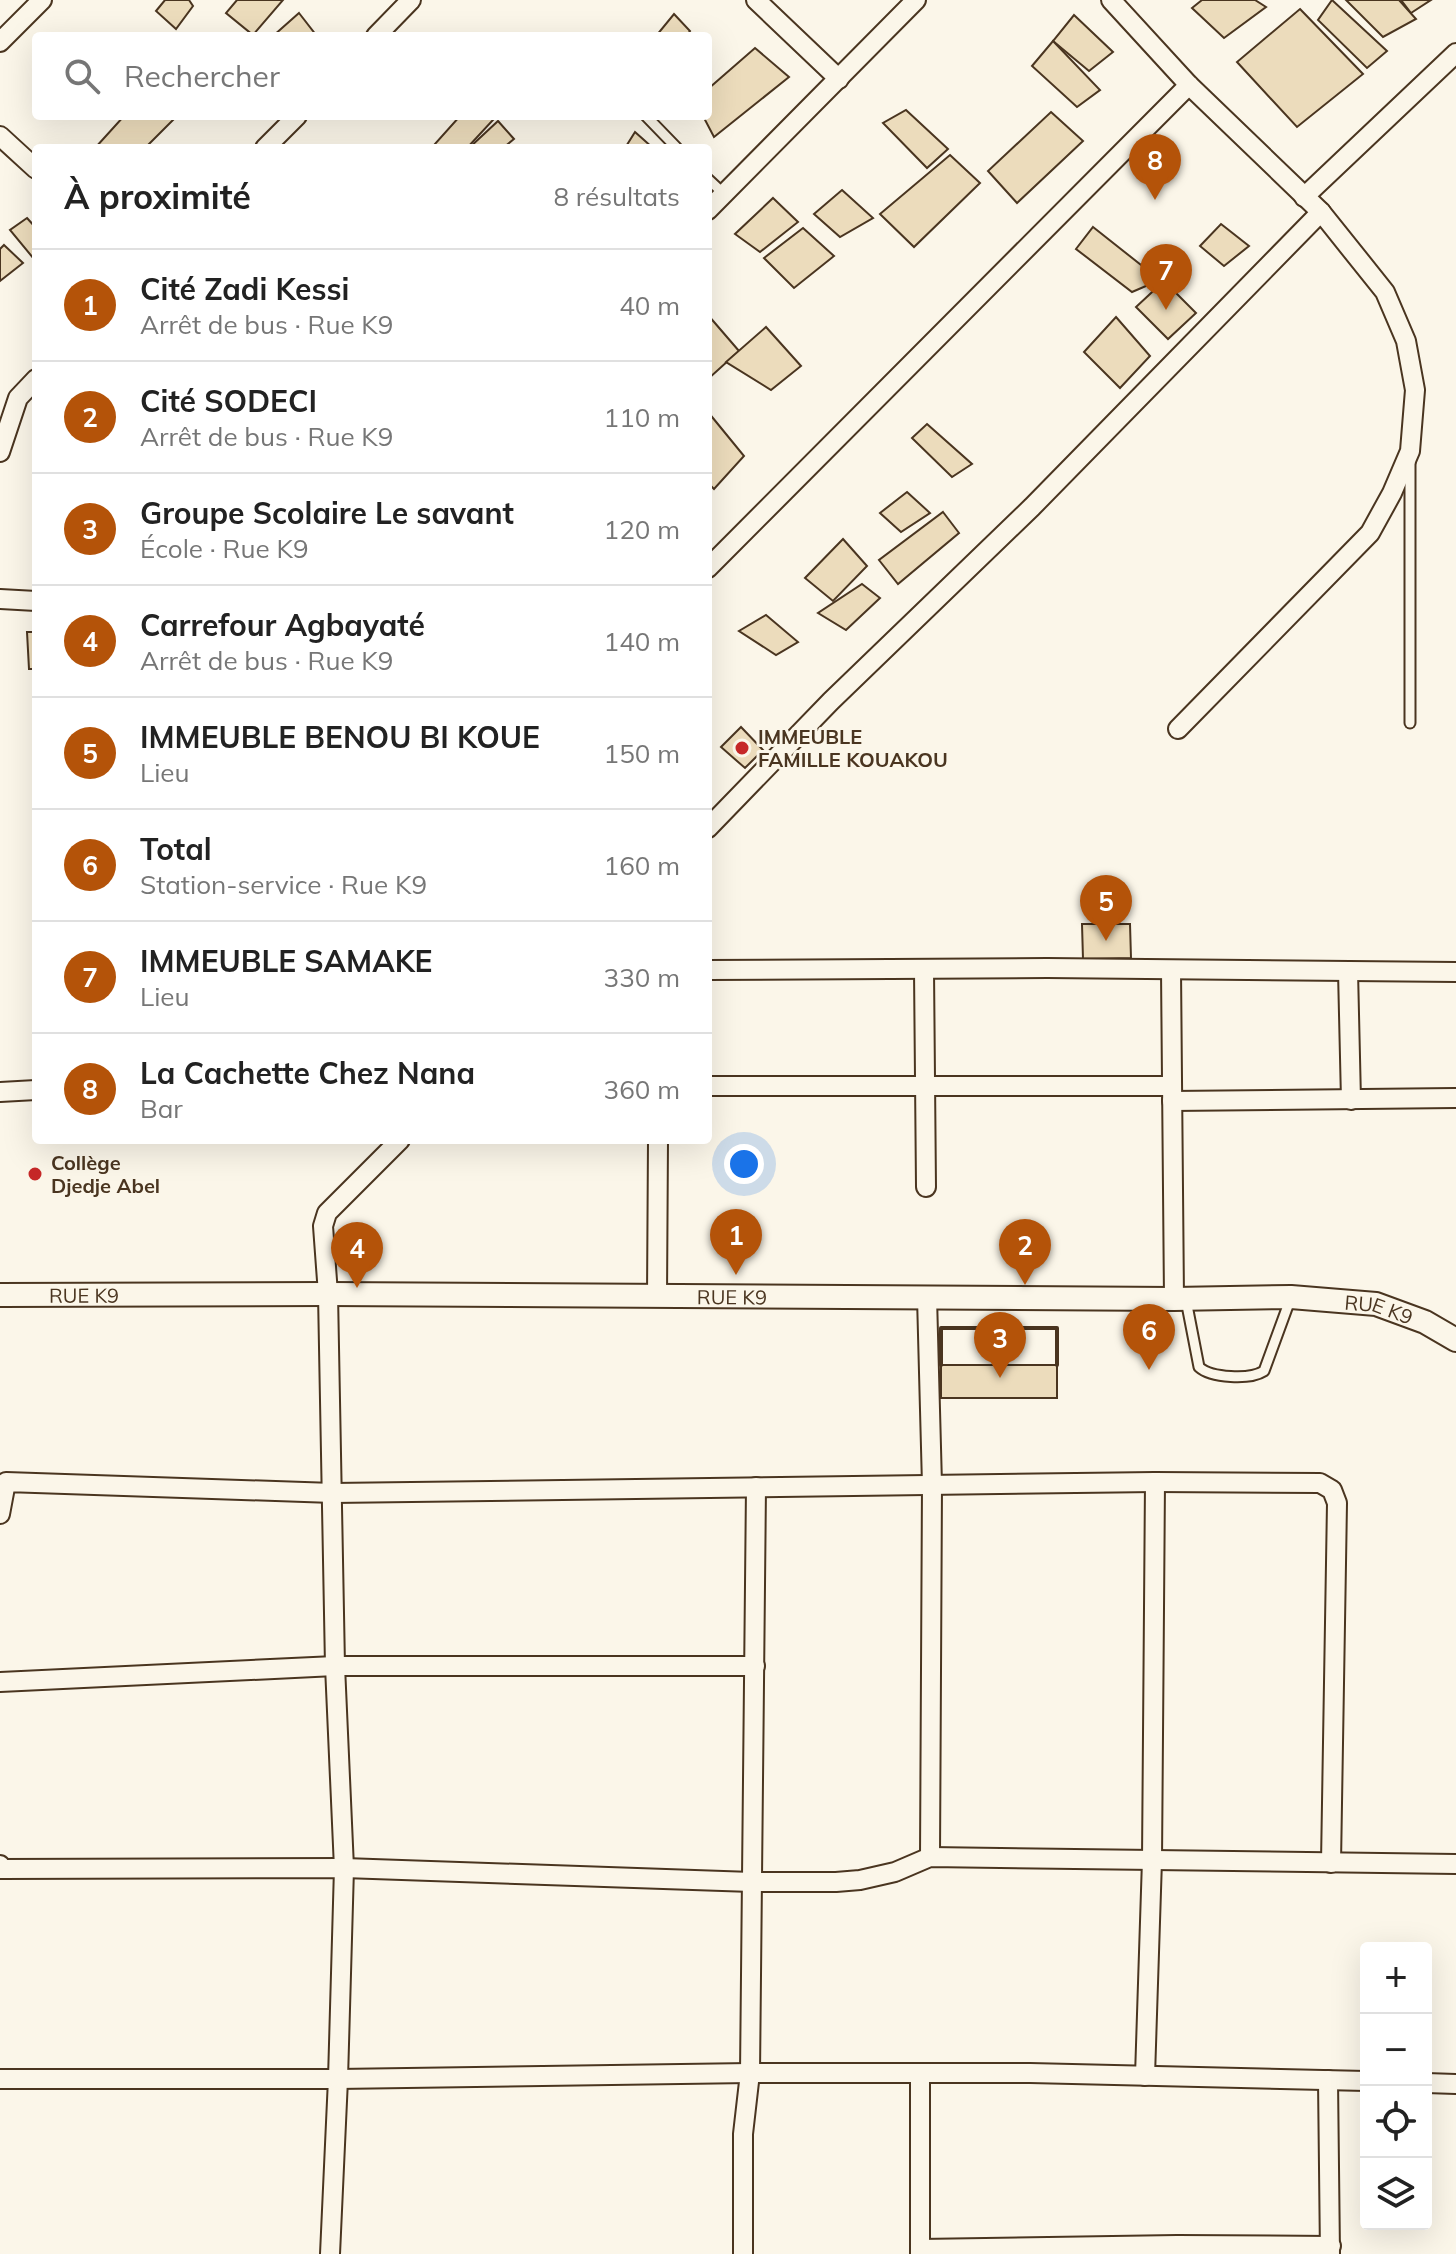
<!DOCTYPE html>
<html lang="fr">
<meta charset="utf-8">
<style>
:root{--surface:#fff;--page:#f2f2f2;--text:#222;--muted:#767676;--line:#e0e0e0;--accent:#b45309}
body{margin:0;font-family:Mulish,sans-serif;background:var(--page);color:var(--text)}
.controls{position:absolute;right:24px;bottom:24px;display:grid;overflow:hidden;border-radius:8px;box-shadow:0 8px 32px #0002}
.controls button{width:72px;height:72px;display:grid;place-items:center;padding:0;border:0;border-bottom:2px solid var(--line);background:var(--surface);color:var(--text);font:40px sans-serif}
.you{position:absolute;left:744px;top:1164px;width:28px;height:28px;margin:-20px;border:6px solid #fff;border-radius:50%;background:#1a73e8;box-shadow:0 0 0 12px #1a73e833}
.badge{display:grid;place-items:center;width:52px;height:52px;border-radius:50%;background:var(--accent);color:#fff;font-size:26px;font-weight:700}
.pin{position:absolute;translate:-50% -66px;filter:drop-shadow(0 2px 4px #0008)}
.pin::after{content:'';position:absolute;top:42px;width:28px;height:24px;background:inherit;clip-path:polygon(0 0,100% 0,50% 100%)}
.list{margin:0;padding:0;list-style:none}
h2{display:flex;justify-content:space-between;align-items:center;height:104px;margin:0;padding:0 32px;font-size:34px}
h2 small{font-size:26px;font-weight:400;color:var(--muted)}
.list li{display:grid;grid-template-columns:52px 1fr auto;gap:24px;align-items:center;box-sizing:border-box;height:112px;padding:0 32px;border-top:2px solid var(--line)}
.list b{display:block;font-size:30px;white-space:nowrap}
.list p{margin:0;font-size:26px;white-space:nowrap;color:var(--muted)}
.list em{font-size:26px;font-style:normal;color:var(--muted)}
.icon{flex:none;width:44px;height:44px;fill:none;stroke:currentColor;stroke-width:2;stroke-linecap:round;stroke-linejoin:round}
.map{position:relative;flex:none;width:1456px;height:2254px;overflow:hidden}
.search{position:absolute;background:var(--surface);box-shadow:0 8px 32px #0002;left:32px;top:32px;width:680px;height:88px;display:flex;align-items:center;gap:20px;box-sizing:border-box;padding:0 28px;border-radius:8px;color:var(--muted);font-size:30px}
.panel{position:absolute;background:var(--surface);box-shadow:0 8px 32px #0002;left:32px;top:144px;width:680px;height:1000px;border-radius:8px}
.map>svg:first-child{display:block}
.building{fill:#ecdcbc;stroke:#4a3520;stroke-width:2}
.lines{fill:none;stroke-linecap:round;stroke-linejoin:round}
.service-casing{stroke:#4a3520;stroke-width:13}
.minor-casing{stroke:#4a3520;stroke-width:22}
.tertiary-casing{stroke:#4a3520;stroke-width:26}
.service{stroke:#fbf6e9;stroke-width:9}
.minor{stroke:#fbf6e9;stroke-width:18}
.tertiary{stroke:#fbf6e9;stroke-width:22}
.wall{stroke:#4a3520;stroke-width:4}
.poi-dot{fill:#c62828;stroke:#fbf6e9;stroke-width:3}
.labels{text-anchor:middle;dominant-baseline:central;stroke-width:6;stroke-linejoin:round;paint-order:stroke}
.poi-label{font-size:20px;font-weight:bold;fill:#4a3520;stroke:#fbf6e9;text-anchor:start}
.street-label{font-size:20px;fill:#4a3520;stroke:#fbf6e9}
</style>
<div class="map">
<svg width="1456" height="2254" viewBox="0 0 1456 2254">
<rect width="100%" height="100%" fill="#fbf6e9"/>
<g class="building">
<path d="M165 0H189L193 6 176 29 156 11Z"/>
<path d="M237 0H283L253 35 226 13Z"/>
<path d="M1202 0H1255L1266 7 1224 38 1192 8Z"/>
<path d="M1332 0 1387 51 1367 68 1318 20Z"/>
<path d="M1346 0H1399L1416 19 1383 37Z"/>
<path d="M1401 0H1431L1411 13Z"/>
<path d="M1300 9 1363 74 1297 127 1237 62Z"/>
<path d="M299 13 316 35 315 36H273Z"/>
<path d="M674 14 690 31 686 36H656Z"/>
<path d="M1074 15 1113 52 1089 71 1053 41Z"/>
<path d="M1053 41 1100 90 1077 107 1032 66Z"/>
<path d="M755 48 789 77 714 137 703 116H708V89Z"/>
<path d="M906 110 948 149 927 168 883 123Z"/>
<path d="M1051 112 1083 141 1017 203 988 171Z"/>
<path d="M124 116H177L145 148H95Z"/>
<path d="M460 116H490L493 120 467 148H436L434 145Z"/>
<path d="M498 121 514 139 503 148H469Z"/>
<path d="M635 132 653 148H625Z"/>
<path d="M950 155 980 183 914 247 880 214Z"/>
<path d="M842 190 873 218 840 237 814 214Z"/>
<path d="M773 198 798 222 760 252 735 234Z"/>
<path d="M27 218 36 228V256L34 259 10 230Z"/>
<path d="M1221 224 1249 246 1224 266 1200 246Z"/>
<path d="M1093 227 1160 280 1132 292 1076 249Z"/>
<path d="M803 228 834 256 794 288 764 258Z"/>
<path d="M4 245 23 263 0 281V249Z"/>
<path d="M1164 281 1196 313 1168 339 1136 307Z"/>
<path d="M708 315 739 351 708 379Z"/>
<path d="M1116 317 1150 356 1120 388 1084 352Z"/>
<path d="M766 327 801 366 771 390 726 362Z"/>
<path d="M708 412 744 456 714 489 708 483Z"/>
<path d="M927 424 972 464 952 477 912 438Z"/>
<path d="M907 492 930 513 901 532 880 513Z"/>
<path d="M943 512 959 533 898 584 879 560Z"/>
<path d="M843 539 867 566 833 601 805 578Z"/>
<path d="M862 584 880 598 846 630 818 613Z"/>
<path d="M766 615 798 642 776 655 739 631Z"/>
<path d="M27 632H36V669H29Z"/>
<path d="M741 727 763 750 745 768 721 747Z"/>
<path d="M1082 924H1130L1131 958 1083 959Z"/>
<rect x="941" y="1365" width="116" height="33"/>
</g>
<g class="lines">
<defs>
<g id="service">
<path d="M646 116 677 148"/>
<path d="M708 179 724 194"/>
<path d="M1410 463V723"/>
<path d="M1186 1300 1199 1367C1211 1378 1250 1380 1264 1371L1290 1300"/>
</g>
<g id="minor">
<path d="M756 0 839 79"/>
<path d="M1111 0 1189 85 1321 212 1385 292 1406 341 1415 390 1410 451 1392 493 1370 533 1178 729"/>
<path d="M376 36 411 0"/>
<path d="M0 42 42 0"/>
<path d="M0 136 36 169"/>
<path d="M265 148 297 116"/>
<path d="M1304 197 1456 53"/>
<path d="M708 210 916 0"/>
<path d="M0 452 18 398 36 379"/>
<path d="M708 568 1189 85"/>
<path d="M0 599 36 601"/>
<path d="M708 828 831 701 1032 507 1321 212"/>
<path d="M708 970 1047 968 1456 972"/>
<path d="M924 970 926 1187"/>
<path d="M1171 970 1174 1299"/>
<path d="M1348 971 1351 1100"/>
<path d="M708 1086H1171"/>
<path d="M0 1092 36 1090"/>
<path d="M1172 1101 1455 1098"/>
<path d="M657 1297 658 1140"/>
<path d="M927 1297 932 1485 930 1857"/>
<path d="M0 1514 6 1482 333 1493 1155 1482 1320 1483 1332 1490 1337 1503 1331 1863"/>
<path d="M0 1682 335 1666H755"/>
<path d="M0 1865V1869L344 1868 752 1882H836L860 1880 895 1872 930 1857 1456 1864"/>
<path d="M920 2073V2254"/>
<path d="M1145 2076 1152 1860 1155 1482"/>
<path d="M0 2079H338L750 2073H1030L1366 2081"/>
<path d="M1328 2080 1330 2254"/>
<path d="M1426 2083 1456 2084"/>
<path d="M920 2249 1177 2245 1331 2246"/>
<path d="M330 2254 338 2079 344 1868 335 1666 328 1294 323 1226 327 1213 400 1140"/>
<path d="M743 2254V2134L750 2073 756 1487"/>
</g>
<g id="tertiary">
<path id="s1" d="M0 1295 328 1294 1174 1299 1291 1297 1376 1304 1425 1322 1456 1340"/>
</g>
</defs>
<use href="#service" class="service-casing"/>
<use href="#minor" class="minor-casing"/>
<use href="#tertiary" class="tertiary-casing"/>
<use href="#service" class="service"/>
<use href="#minor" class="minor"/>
<use href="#tertiary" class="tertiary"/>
<path class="wall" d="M941 1365V1328H1057V1365"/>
</g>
<g class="poi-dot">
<circle cx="742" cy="748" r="8"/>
<circle cx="35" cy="1174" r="8"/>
</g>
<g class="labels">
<g class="poi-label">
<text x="758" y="736">IMMEUBLE<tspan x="758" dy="23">FAMILLE KOUAKOU</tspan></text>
<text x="51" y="1162">Collège<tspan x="51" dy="23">Djedje Abel</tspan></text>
</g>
<g class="street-label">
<text stroke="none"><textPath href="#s1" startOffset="84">RUE K9</textPath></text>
<text stroke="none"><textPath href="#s1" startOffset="732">RUE K9</textPath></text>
<text stroke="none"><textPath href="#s1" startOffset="1380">RUE K9</textPath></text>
</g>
</g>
</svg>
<div class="controls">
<button>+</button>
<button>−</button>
<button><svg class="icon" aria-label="locate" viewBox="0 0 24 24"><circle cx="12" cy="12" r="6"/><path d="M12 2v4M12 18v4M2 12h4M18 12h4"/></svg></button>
<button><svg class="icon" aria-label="layers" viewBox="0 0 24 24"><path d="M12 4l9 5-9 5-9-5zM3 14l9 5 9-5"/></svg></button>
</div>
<div class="you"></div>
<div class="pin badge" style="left:736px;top:1275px">1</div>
<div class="pin badge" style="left:1025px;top:1285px">2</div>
<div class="pin badge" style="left:1000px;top:1378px">3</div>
<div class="pin badge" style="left:357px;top:1288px">4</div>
<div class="pin badge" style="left:1106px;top:941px">5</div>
<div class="pin badge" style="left:1149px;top:1370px">6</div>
<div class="pin badge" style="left:1166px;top:310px">7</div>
<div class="pin badge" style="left:1155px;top:200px">8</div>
<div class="search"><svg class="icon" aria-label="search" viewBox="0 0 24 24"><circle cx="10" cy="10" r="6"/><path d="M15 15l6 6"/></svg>Rechercher</div>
<section class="panel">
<h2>À proximité<small>8 résultats</small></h2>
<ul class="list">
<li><span class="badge">1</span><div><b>Cité Zadi Kessi</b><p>Arrêt de bus · Rue K9</p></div><em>40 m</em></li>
<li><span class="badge">2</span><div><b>Cité SODECI</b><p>Arrêt de bus · Rue K9</p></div><em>110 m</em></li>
<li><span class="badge">3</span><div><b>Groupe Scolaire Le savant</b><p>École · Rue K9</p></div><em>120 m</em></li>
<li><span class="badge">4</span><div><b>Carrefour Agbayaté</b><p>Arrêt de bus · Rue K9</p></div><em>140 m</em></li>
<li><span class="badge">5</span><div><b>IMMEUBLE BENOU BI KOUE</b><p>Lieu</p></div><em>150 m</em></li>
<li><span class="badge">6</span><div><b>Total</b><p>Station-service · Rue K9</p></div><em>160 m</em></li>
<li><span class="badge">7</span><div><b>IMMEUBLE SAMAKE</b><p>Lieu</p></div><em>330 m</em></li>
<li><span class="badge">8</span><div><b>La Cachette Chez Nana</b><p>Bar</p></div><em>360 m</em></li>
</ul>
</section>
</div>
